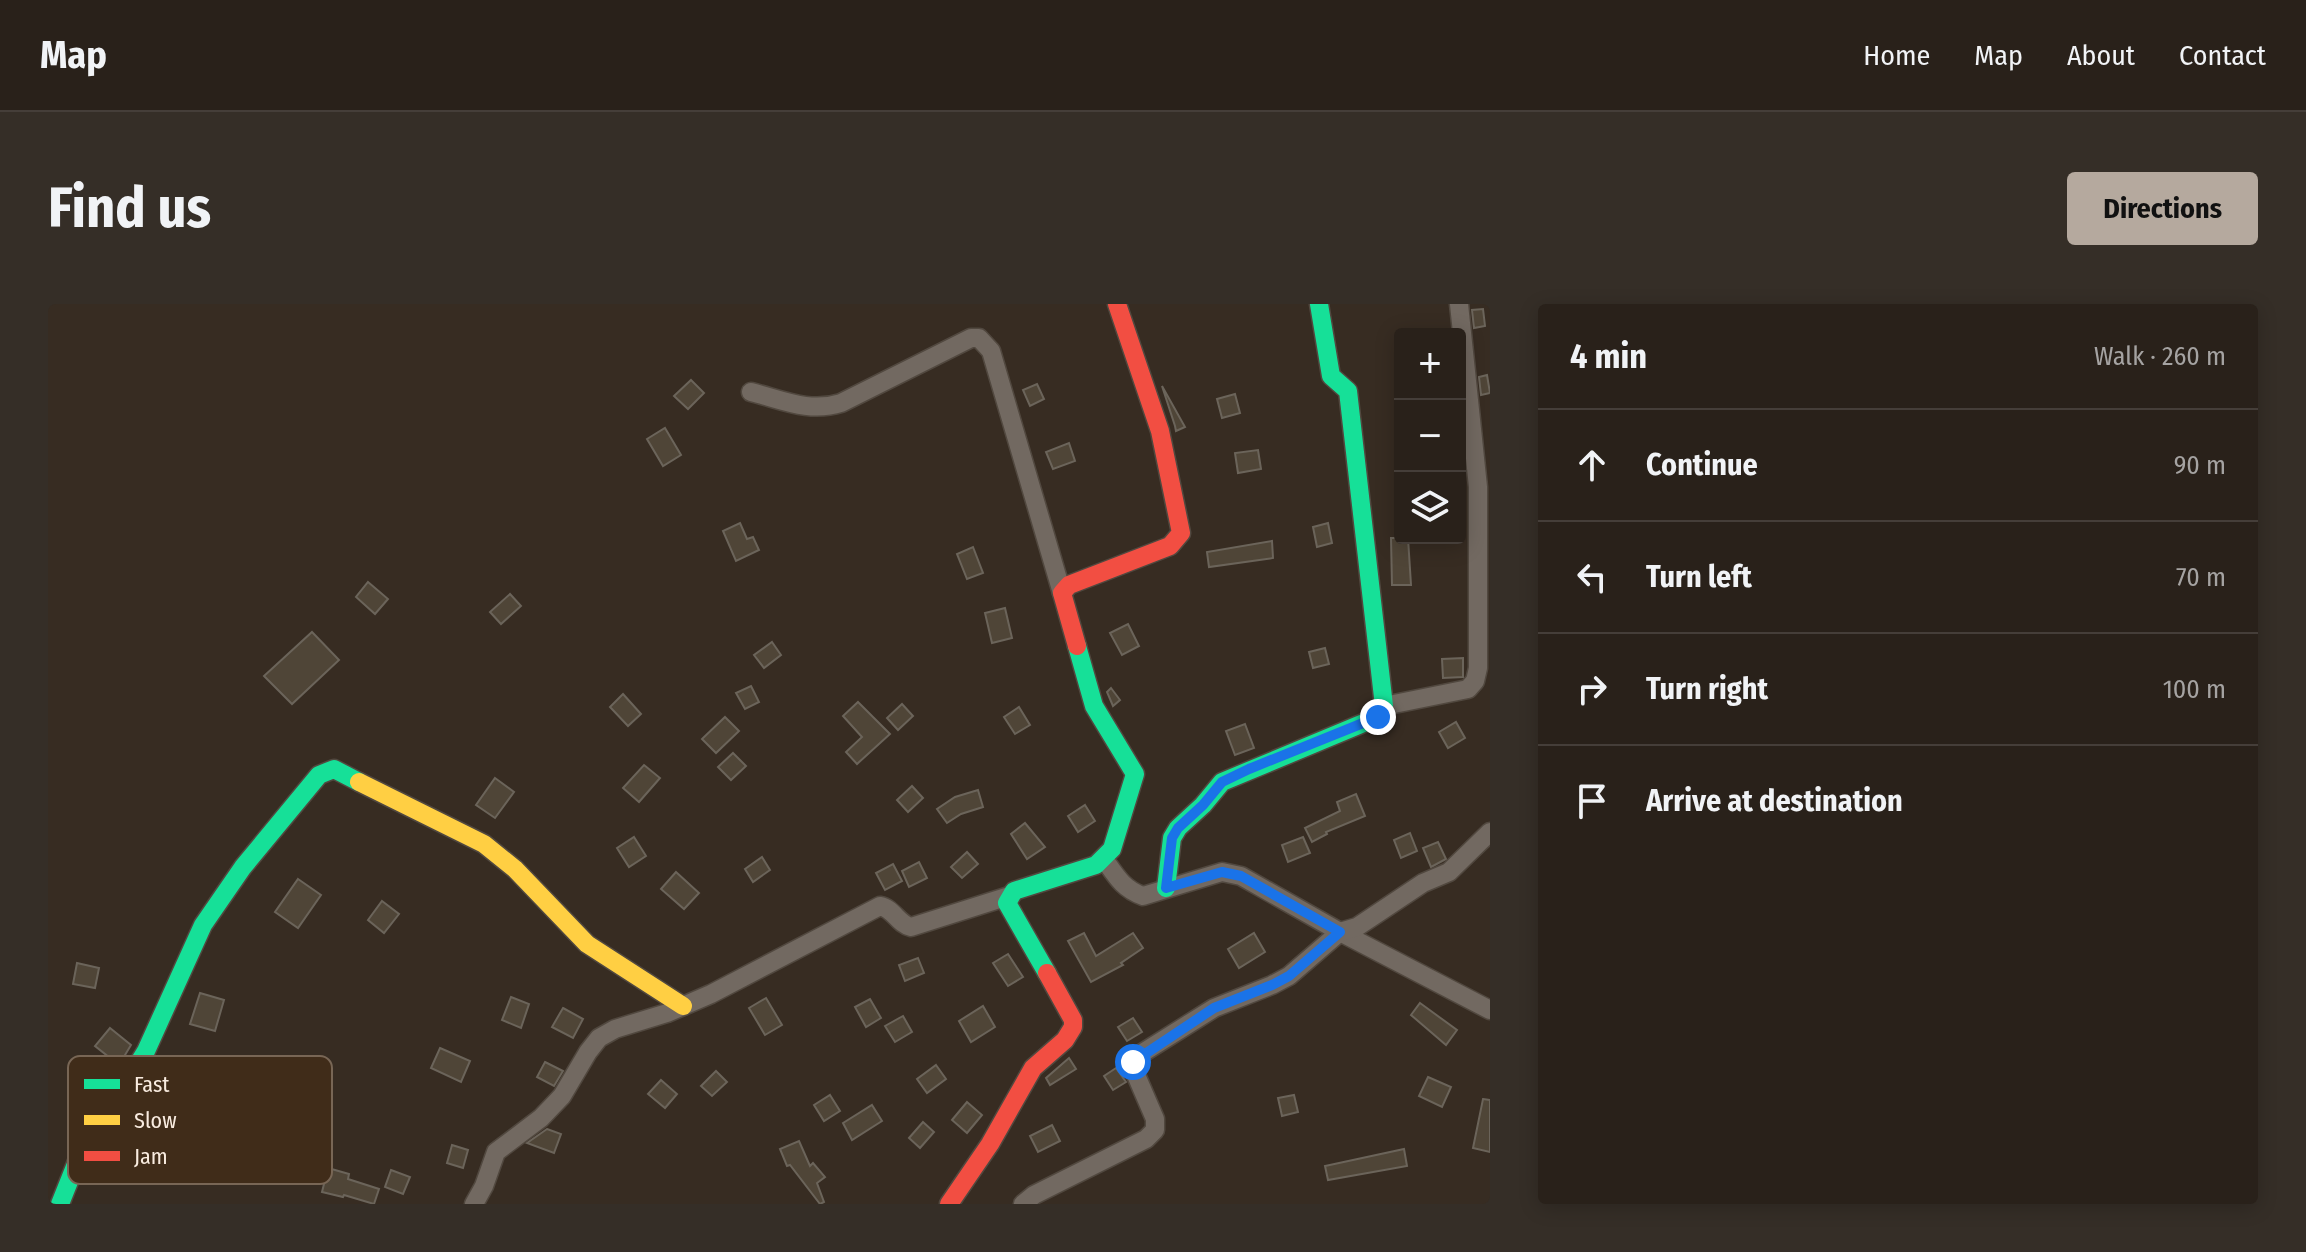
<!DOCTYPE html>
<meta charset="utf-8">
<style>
:root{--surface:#29211a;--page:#352e27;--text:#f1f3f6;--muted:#a5a3a2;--line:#453e39;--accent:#b5a99e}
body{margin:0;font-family:"Fira Sans Condensed",sans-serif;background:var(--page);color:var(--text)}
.controls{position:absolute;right:24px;top:24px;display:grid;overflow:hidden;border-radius:8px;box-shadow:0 4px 20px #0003}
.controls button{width:72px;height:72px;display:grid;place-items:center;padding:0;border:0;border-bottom:2px solid var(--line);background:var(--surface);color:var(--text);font:40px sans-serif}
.stop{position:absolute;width:24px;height:24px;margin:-18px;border:6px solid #1a73e8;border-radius:50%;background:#fff}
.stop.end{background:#1a73e8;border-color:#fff;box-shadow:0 2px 8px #0008}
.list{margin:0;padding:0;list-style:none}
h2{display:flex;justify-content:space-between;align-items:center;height:104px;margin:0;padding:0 32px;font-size:34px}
h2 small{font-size:26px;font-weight:400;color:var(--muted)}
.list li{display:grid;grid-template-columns:52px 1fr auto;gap:24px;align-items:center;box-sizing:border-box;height:112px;padding:0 32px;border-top:2px solid var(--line)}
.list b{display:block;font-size:30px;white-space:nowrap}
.list em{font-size:26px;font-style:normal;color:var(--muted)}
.icon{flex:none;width:44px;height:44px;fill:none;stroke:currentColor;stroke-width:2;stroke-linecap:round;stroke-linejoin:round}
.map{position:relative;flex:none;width:1442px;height:900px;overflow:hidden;border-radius:8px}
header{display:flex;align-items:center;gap:48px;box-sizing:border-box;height:112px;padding:0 40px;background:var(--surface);border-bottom:2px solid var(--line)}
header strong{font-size:38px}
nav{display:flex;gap:44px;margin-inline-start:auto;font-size:28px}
.intro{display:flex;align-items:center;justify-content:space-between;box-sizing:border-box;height:192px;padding:0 48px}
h1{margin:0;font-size:56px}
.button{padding:20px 36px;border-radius:8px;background:var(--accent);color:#111;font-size:28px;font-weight:700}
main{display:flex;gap:48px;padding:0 48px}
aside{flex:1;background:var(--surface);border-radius:8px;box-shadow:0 4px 20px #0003}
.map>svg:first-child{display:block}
.building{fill:#4f4537;stroke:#6b645a;stroke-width:2}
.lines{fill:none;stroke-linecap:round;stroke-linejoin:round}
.street-casing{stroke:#51483f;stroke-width:21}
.fast-casing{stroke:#51483f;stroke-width:21}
.slow-casing{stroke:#51483f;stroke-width:21}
.jam-casing{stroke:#51483f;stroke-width:21}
.street{stroke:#726961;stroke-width:18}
.fast{stroke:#16e098;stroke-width:18}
.slow{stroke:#ffcf43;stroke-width:18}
.jam{stroke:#f24e42;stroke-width:18}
.route{stroke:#1a73e8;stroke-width:10}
.key{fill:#402c19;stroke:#786655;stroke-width:2}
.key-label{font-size:22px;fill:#f9ece0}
</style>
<header>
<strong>Map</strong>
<nav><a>Home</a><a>Map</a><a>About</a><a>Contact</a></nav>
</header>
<div class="intro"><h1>Find us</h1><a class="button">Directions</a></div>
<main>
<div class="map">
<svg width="1442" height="900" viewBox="0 0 1442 900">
<rect width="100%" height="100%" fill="#372c22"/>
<g class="building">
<path d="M1435 5 1437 22 1426 24 1424 6Z"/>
<path d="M1439 71 1442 89 1433 91 1431 73Z"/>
<path d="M643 76 656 89 640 105 626 92Z"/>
<path d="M989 80 996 95 982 102 975 86Z"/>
<path d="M1114 82 1137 123 1128 127 1127 122Z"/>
<path d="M1187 90 1192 109 1174 114 1169 95Z"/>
<path d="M617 124 633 151 615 162 599 135Z"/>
<path d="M1021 139 1027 157 1005 165 998 148Z"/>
<path d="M1210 146 1213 165 1190 169 1187 149Z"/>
<path d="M692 219 699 235 705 233 711 246 688 257 675 227Z"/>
<path d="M1280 219 1284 239 1269 243 1265 223Z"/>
<path d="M1343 234H1360L1363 281H1344Z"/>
<path d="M1224 237 1225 254 1161 263 1159 248Z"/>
<path d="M925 243 935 269 919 275 909 250Z"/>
<path d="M320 278 340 295 327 310 308 293Z"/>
<path d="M462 290 473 302 453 320 442 308Z"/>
<path d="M957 304 964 334 944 339 937 309Z"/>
<path d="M1080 320 1091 342 1074 351 1062 329Z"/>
<path d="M264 328 291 356 244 400 216 372Z"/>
<path d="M724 338 733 351 716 364 706 351Z"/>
<path d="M1277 344 1281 360 1265 364 1261 348Z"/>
<path d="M1415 354V373L1395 374 1394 355Z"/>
<path d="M703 382 711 398 697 405 688 389Z"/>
<path d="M1063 384 1072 396 1065 402 1059 388Z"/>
<path d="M575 390 593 410 580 422 562 403Z"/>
<path d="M810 398 842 430 809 460 798 448 814 433 795 412Z"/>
<path d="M854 400 865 412 850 426 839 414Z"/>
<path d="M971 403 982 421 967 430 956 413Z"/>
<path d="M677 413 691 427 668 449 654 435Z"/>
<path d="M1408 418 1417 434 1400 444 1391 428Z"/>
<path d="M1197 420 1206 444 1187 451 1178 427Z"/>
<path d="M685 449 698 462 683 476 670 463Z"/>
<path d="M596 461 612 474 591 498 575 484Z"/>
<path d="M447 474 466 488 447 514 428 501Z"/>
<path d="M864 482 875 494 860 508 849 496Z"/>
<path d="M930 486 935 503 913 510 899 519 889 505 907 493Z"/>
<path d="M1308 490 1317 512 1278 528 1279 530 1264 538 1257 524 1292 507 1289 498Z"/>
<path d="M1037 501 1047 517 1030 528 1020 512Z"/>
<path d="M977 519 997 543 979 555 963 530Z"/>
<path d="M1362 529 1369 547 1353 554 1346 536Z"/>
<path d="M586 533 598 552 581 563 569 544Z"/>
<path d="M1255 533 1262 549 1240 558 1234 541Z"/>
<path d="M1390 538 1398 555 1383 563 1375 544Z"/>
<path d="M919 548 930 560 914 574 903 563Z"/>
<path d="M714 553 722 566 705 578 697 565Z"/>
<path d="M871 558 879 574 861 583 854 567Z"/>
<path d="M845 560 854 577 837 586 828 569Z"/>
<path d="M628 568 651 589 636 605 613 585Z"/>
<path d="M250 575 273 591 250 624 227 608Z"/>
<path d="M334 597 351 610 336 629 320 616Z"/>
<path d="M1036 629 1048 652 1085 629 1095 644 1073 659 1075 661 1043 678 1020 637Z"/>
<path d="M1206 629 1217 648 1191 664 1180 645Z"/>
<path d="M960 650 975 673 960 682 945 659Z"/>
<path d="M870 654 876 669 857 677 851 661Z"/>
<path d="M29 659 51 664 47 684 25 680Z"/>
<path d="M152 689 176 696 167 727 142 720Z"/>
<path d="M463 693 481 700 473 724 454 716Z"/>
<path d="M718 694 734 721 717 731 701 704Z"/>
<path d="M822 695 833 714 818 723 807 703Z"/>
<path d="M1372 699 1409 726 1398 741 1363 711Z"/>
<path d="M935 702 947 723 923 738 911 717Z"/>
<path d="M515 704 535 715 525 734 504 723Z"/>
<path d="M855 712 864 728 847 738 837 722Z"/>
<path d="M1085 714 1094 728 1079 737 1070 723Z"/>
<path d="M62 724 83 741 71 761 47 742Z"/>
<path d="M392 744 422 757 413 778 383 764Z"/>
<path d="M1021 754 1028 765 1002 781 998 774Z"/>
<path d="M497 758 515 767 506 782 489 773Z"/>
<path d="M888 761 898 775 879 789 869 775Z"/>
<path d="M1068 764 1078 778 1065 786 1056 772Z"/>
<path d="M668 767 679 778 664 792 653 782Z"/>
<path d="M1380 773 1403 783 1394 803 1371 792Z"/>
<path d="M613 776 629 790 617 804 600 790Z"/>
<path d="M782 791 792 807 776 817 766 801Z"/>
<path d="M1246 791 1250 808 1234 812 1230 794Z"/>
<path d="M1435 795 1442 796V848L1425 844Z"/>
<path d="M919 798 934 811 919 829 904 816Z"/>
<path d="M824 801 834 817 804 836 795 819Z"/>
<path d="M875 818 886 828 872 844 861 834Z"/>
<path d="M1004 821 1012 837 990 848 982 832Z"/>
<path d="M499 825 513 830 506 849 479 839Z"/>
<path d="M751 837 762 862 765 859 777 873 769 879 776 898 772 900 742 861 739 862 732 845Z"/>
<path d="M404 841 420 846 415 864 399 859Z"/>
<path d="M1356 845 1359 862 1280 876 1277 862Z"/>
<path d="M280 864 301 870 300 875 331 885 326 900 296 891 295 893 274 888Z"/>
<path d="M343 866 362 873 355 890 337 883Z"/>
</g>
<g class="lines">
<defs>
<g id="street">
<path d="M703 88C735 96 761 109 793 99L923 34H931L943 47 1014 289"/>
<path d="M1336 402 1420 385 1427 377 1430 364V183L1411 0"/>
<path d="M1056 555C1068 572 1075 585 1095 592L1174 568 1193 572 1292 628 1442 706"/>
<path d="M426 900 436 882 448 848 493 814 514 792 540 748 551 734 567 725 619 709 663 690 832 602C845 604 850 620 863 623L961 592"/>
<path d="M975 900 986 891 1098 835 1107 826V815L1085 764V758L1088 753 1166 704 1224 681 1241 672 1292 628 1309 623 1375 579 1401 568 1442 528"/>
</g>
<g id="fast">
<path d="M1118 584 1124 534 1130 524 1155 501 1174 478 1330 413 1336 402 1300 87 1283 72 1271 0"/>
<path d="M999 669 959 599 966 587 1048 561 1064 545 1087 470 1046 402 1029 342"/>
<path d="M12 900 48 810 84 770 98 747 155 621 195 563 271 471 286 465 311 478"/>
</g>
<path id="slow" d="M311 478 436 540 467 565 539 640 635 702"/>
<g id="jam">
<path d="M1029 342 1014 289 1021 281 1122 242 1133 229 1112 127 1069 0"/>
<path d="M901 900 942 840 985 764 1017 736 1025 723V716L999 669"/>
</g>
</defs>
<use href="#street" class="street-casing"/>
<use href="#fast" class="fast-casing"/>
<use href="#slow" class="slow-casing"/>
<use href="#jam" class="jam-casing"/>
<use href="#street" class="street"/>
<use href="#fast" class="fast"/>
<use href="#slow" class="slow"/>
<use href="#jam" class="jam"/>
</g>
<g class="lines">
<path class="route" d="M1085 758 1166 704 1224 681 1241 672 1292 628 1193 572 1174 568 1118 584 1124 534 1130 524 1155 501 1174 478 1201 465 1330 413"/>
</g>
<rect x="20" y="752" width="264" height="128" rx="12" class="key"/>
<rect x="36" y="775" width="36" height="10" fill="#16e098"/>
<rect x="36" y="811" width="36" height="10" fill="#ffcf43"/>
<rect x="36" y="847" width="36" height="10" fill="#f24e42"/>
<g class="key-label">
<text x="86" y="788">Fast</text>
<text x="86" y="824">Slow</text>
<text x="86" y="860">Jam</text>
</g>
</svg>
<div class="controls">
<button>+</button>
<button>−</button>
<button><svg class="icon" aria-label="layers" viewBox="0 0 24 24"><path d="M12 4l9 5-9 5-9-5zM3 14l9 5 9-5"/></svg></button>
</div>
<div class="stop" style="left:1085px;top:758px"></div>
<div class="stop end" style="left:1330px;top:413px"></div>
</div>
<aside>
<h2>4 min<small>Walk · 260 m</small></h2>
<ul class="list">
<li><svg class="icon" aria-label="ahead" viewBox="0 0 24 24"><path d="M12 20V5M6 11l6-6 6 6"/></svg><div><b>Continue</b></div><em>90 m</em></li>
<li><svg class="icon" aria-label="left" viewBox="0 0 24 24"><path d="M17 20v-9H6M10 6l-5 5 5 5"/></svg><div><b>Turn left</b></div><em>70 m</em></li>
<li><svg class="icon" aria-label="right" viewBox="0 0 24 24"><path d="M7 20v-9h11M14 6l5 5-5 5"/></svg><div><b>Turn right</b></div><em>100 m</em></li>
<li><svg class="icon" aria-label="arrive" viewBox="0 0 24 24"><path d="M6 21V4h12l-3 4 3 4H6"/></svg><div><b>Arrive at destination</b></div></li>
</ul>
</aside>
</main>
